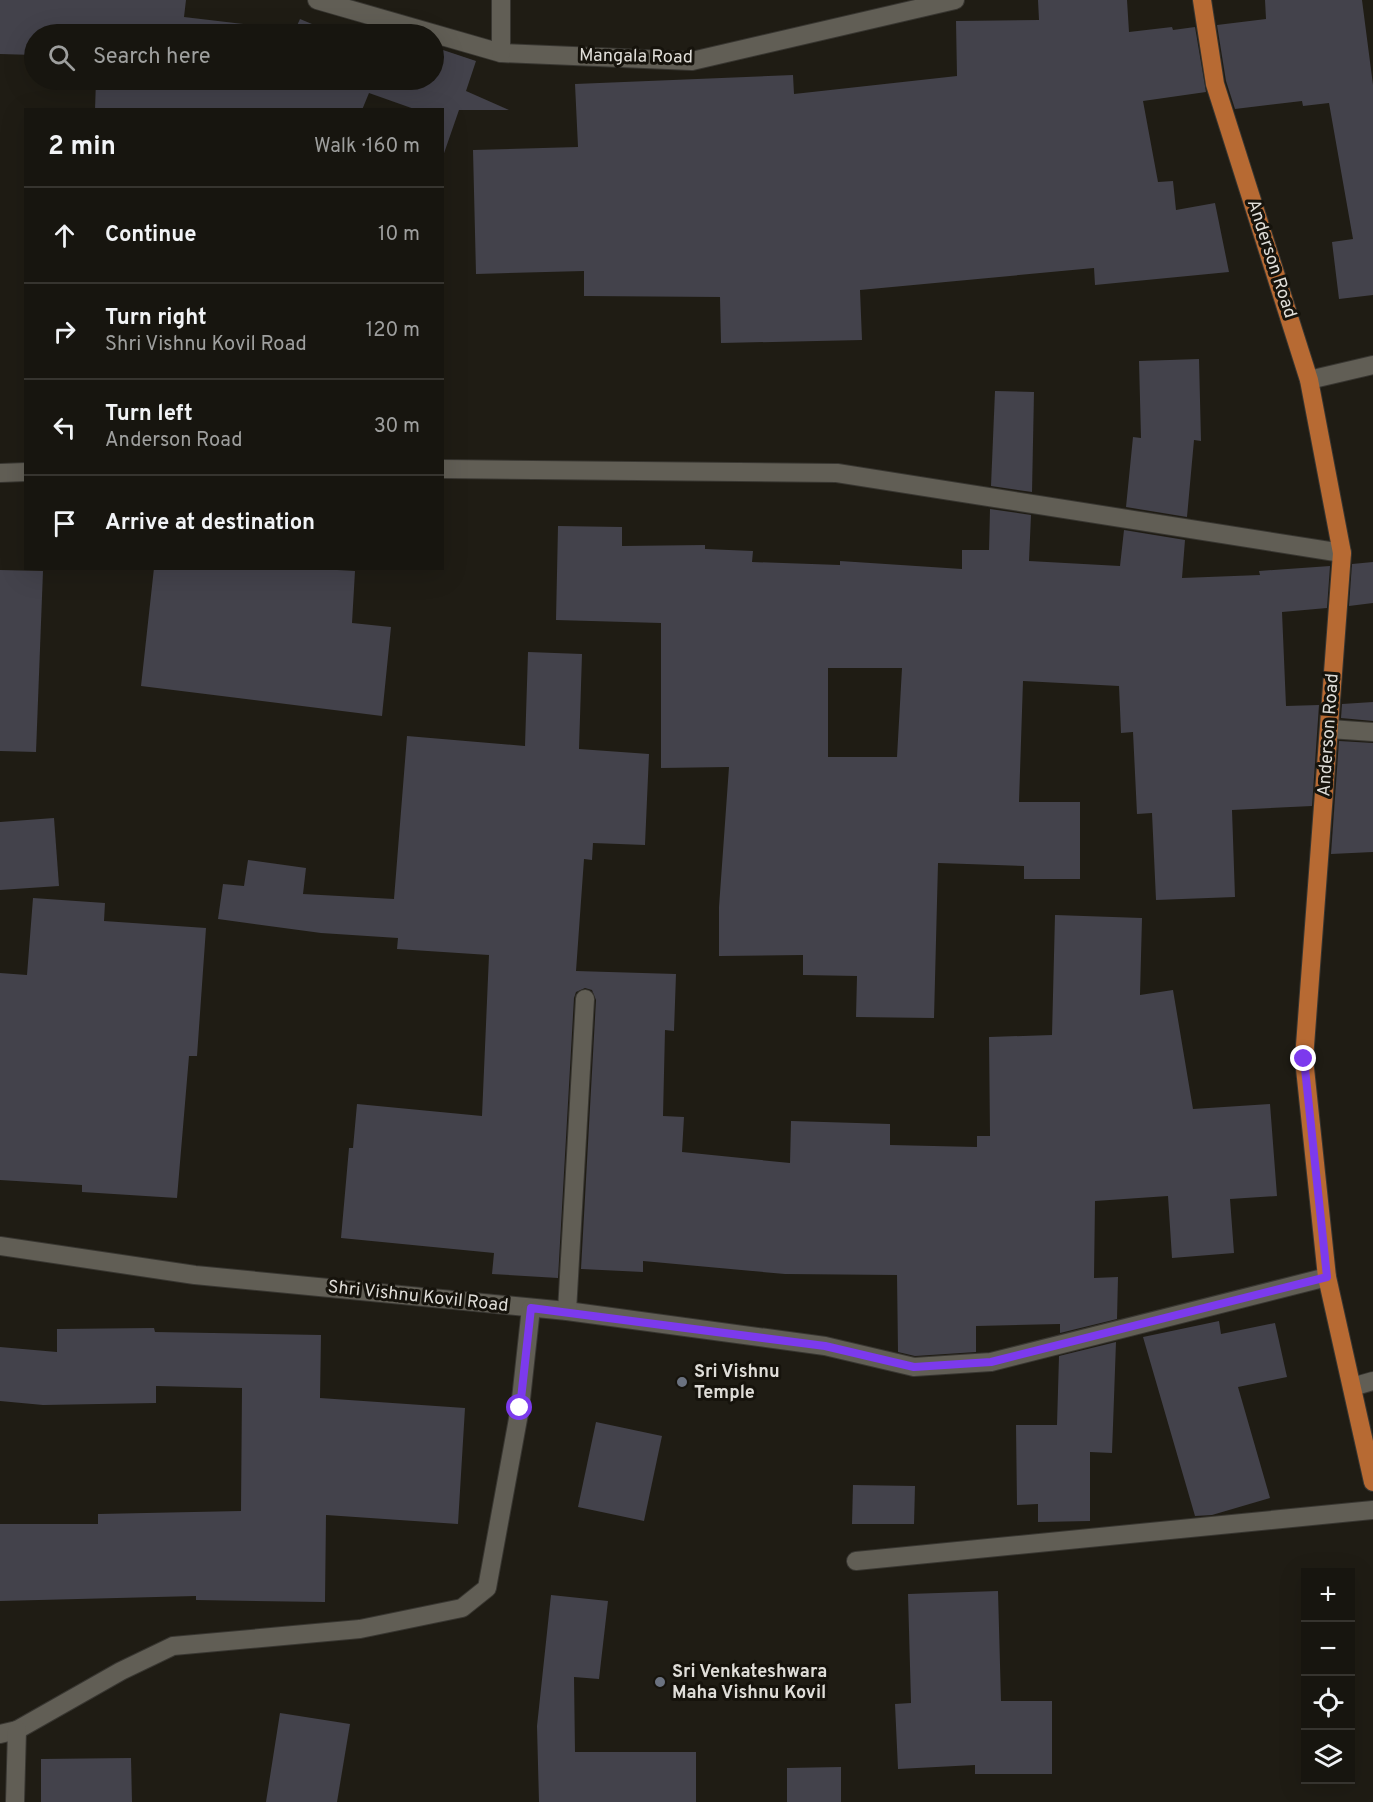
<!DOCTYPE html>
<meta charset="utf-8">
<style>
:root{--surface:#17150f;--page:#24221d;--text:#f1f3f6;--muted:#9e9f9e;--line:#36342f}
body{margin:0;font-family:Overpass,sans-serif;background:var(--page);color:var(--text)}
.controls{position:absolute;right:18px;bottom:18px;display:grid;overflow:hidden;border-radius:0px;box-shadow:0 6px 24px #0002}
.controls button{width:54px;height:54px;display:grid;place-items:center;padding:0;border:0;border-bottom:2px solid var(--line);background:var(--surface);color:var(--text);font:30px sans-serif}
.stop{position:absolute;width:18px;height:18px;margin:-14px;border:4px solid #7c3aed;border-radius:50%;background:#fff}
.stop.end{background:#7c3aed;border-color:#fff;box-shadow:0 2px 6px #0008}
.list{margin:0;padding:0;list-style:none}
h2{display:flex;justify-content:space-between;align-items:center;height:78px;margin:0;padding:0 24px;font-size:26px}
h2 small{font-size:20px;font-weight:400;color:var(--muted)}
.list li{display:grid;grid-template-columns:39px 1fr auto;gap:18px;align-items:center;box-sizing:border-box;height:96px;padding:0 24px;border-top:2px solid var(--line)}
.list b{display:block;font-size:22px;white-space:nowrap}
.list p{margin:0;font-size:20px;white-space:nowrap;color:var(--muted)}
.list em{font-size:20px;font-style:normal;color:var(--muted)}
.icon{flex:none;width:33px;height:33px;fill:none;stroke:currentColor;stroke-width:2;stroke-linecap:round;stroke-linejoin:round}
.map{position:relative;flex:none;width:1373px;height:1802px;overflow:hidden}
.search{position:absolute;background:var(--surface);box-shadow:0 6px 24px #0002;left:24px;top:24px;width:420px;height:66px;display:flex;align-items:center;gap:15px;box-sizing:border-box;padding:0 21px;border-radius:33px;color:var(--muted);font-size:22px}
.panel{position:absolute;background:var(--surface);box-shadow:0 6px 24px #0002;left:24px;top:108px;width:420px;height:462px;border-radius:0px}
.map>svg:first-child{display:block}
.building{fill:#43424b;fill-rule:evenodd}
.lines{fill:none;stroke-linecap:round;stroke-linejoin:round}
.minor-casing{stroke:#383631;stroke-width:20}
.major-casing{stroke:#383631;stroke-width:20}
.minor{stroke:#615e55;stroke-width:18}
.major{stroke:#b76a33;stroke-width:18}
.route{stroke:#7c3aed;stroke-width:8}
.worship-dot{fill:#6b7280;stroke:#16130c;stroke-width:2}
.labels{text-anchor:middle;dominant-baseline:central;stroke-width:6;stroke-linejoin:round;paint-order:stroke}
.street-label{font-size:18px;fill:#dfddd8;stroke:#16130c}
.poi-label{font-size:18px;font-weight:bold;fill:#dfddd8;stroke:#16130c;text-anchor:start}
</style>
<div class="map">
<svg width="1373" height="1802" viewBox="0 0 1373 1802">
<rect width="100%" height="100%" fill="#1f1c14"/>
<g class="building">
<path d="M0 0H186L184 17 295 30 300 19 336 34H34V55L0 54Z"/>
<path d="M1038 0H1127L1129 32 1172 27 1173 30 1195 27 1206 92 1143 101 1158 182 1173 181 1176 210 1215 203 1229 272 1095 285 1094 268 860 290 862 340 721 343 720 297 584 296V271L476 274 473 150 578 147 575 84 793 75 794 94 957 76 956 21 1039 20Z"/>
<path d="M1265 0H1362L1373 85V295L1339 299 1332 242 1353 239 1329 103 1303 106 1302 101 1235 109 1226 81 1217 25 1266 19Z"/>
<path d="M434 47 476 61 466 91 509 110H459L442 159V110H417L369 93 362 110H95L96 80H434Z"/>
<path d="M1199 359 1201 441 1194 440 1187 517 1126 507 1133 437 1141 438 1139 361Z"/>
<path d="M995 391 1034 392 1032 492 991 486Z"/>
<path d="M990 509 1031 515 1029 561 1120 566 1124 530 1185 540 1182 578 1260 575 1259 571 1330 566 1327 608 1282 612 1286 706 1319 705 1312 806 1232 810 1235 897 1156 900 1152 813 1137 814 1133 732 1121 733 1119 686 1023 681 1019 802H1080V879H1024V866L938 863 934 1018 856 1017 857 976 803 975V955L719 956V907L729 767 661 768V623L556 620 558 526 622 527V546L705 545V549L753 551 752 562 840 565V561L962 569V550H989ZM828 668H902L897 757H828Z"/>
<path d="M1373 562V603L1349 606 1352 564Z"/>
<path d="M154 568H302L355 571 352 623 391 627 382 716 141 686Z"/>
<path d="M0 570 43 571 36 752 0 751Z"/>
<path d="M528 652 582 654 579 749 649 754 645 845 593 843 592 860 584 859 576 971 676 974 674 1031 665 1030 663 1116 684 1117 682 1152 790 1163 791 1121 890 1124V1145L977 1147V1136H990L989 1037 1052 1035 1055 915 1142 918 1140 995 1173 990 1193 1109 1270 1104 1277 1196 1230 1199 1234 1253 1172 1258 1168 1196 1095 1201 1094 1278 1118 1277 1117 1319 1060 1333V1324L976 1326V1352L915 1356 898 1352 897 1275 785 1274 643 1261V1272L581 1269 596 1000 592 990 585 988 576 992 574 998 558 1278 492 1274 494 1253 341 1238 349 1148H353L357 1104 482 1116 489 955 397 949 398 938 321 933 218 919 223 884 244 886 248 860 306 868 303 894 394 899 407 736 525 746Z"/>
<path d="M1373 702V721L1341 718 1342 704Z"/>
<path d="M1339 741 1373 743V852L1331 854Z"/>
<path d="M54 818 59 886 0 890V822Z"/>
<path d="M33 898 105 903 104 921 206 928 197 1056H189L177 1198 82 1192V1185L0 1180V973L27 975Z"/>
<path d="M1219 1321 1221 1334 1275 1323 1287 1377 1238 1387 1270 1498 1212 1515 1195 1516 1143 1337Z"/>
<path d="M154 1328 155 1332 321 1335 320 1398 465 1408 458 1524 326 1515 325 1602 196 1600V1596L0 1601V1524H98V1514L241 1511 242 1388 156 1386V1403L43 1405 0 1401V1347L57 1352V1329Z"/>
<path d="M1116 1342 1112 1453 1090 1452V1521L1038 1522V1504L1017 1505 1016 1425H1057L1059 1356Z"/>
<path d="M596 1422 662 1436 644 1521 578 1507Z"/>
<path d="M853 1485 915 1486 914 1524H852Z"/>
<path d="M998 1591 1001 1701H1052V1774H975V1765L898 1769 895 1704 911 1703 908 1594Z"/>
<path d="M551 1595 608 1601 599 1679 574 1677 575 1752H696V1802H539L537 1726Z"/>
<path d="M280 1713 350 1724 337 1802H266Z"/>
<path d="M131 1758 132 1802H41V1759Z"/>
<path d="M841 1767V1802H787V1768Z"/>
</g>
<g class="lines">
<defs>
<g id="minor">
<path d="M317 0 501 53 692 61 955 0"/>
<path d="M501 0V53"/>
<path d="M1309 380 1373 365"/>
<path d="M442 469 837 473 1342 553"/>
<path d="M0 473 26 472"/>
<path d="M1330 729 1373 732"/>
<path d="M0 1246 195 1275 567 1311 825 1346 914 1367 991 1362 1327 1277"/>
<path d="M567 1311 585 999"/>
<path d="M1352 1387 1373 1381"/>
<path d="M856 1561 1373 1510"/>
<path d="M0 1734 17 1730 121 1671 173 1646 360 1629 462 1608 487 1588 520 1408 531 1308"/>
<path d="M15 1802 17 1730"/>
</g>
<path id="major" d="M1202 0 1215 84 1309 380 1342 553 1304 1059 1327 1277 1373 1482"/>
</defs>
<use href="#minor" class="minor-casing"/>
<use href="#major" class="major-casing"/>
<use href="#minor" class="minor"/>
<use href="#major" class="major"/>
</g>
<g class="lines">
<path class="route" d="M520 1408 531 1308 825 1346 914 1367 991 1362 1327 1277 1304 1059"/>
</g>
<g class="worship-dot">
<circle cx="682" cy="1382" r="6"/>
<circle cx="660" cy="1682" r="6"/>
</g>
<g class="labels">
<g class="street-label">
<text transform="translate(636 57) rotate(1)">Mangala Road</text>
<text transform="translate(1271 259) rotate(72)">Anderson Road</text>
<text transform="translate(1329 735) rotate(-86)">Anderson Road</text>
<text transform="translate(418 1297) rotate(6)">Shri Vishnu Kovil Road</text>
</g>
<g class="poi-label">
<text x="694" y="1372">Sri Vishnu<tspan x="694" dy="21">Temple</tspan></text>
<text x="672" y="1672">Sri Venkateshwara<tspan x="672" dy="21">Maha Vishnu Kovil</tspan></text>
</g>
</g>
</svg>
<div class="controls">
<button>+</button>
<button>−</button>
<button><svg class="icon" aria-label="locate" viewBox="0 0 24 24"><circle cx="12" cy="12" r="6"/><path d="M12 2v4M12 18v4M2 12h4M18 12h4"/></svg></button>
<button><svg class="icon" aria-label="layers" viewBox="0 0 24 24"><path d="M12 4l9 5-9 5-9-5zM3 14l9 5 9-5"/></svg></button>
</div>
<div class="stop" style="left:520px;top:1408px"></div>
<div class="stop end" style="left:1304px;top:1059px"></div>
<div class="search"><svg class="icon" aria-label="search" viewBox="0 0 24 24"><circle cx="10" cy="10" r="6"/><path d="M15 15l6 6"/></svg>Search here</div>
<section class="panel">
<h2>2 min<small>Walk · 160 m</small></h2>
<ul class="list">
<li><svg class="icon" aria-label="ahead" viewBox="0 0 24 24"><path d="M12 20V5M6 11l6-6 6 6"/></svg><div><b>Continue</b></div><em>10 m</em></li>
<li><svg class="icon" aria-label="right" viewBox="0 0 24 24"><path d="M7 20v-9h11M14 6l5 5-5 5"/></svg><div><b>Turn right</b><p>Shri Vishnu Kovil Road</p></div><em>120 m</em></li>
<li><svg class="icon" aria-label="left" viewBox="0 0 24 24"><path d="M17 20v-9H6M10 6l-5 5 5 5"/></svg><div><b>Turn left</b><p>Anderson Road</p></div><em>30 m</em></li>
<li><svg class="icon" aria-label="arrive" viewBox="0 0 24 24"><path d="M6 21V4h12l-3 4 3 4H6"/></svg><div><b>Arrive at destination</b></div></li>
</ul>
</section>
</div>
